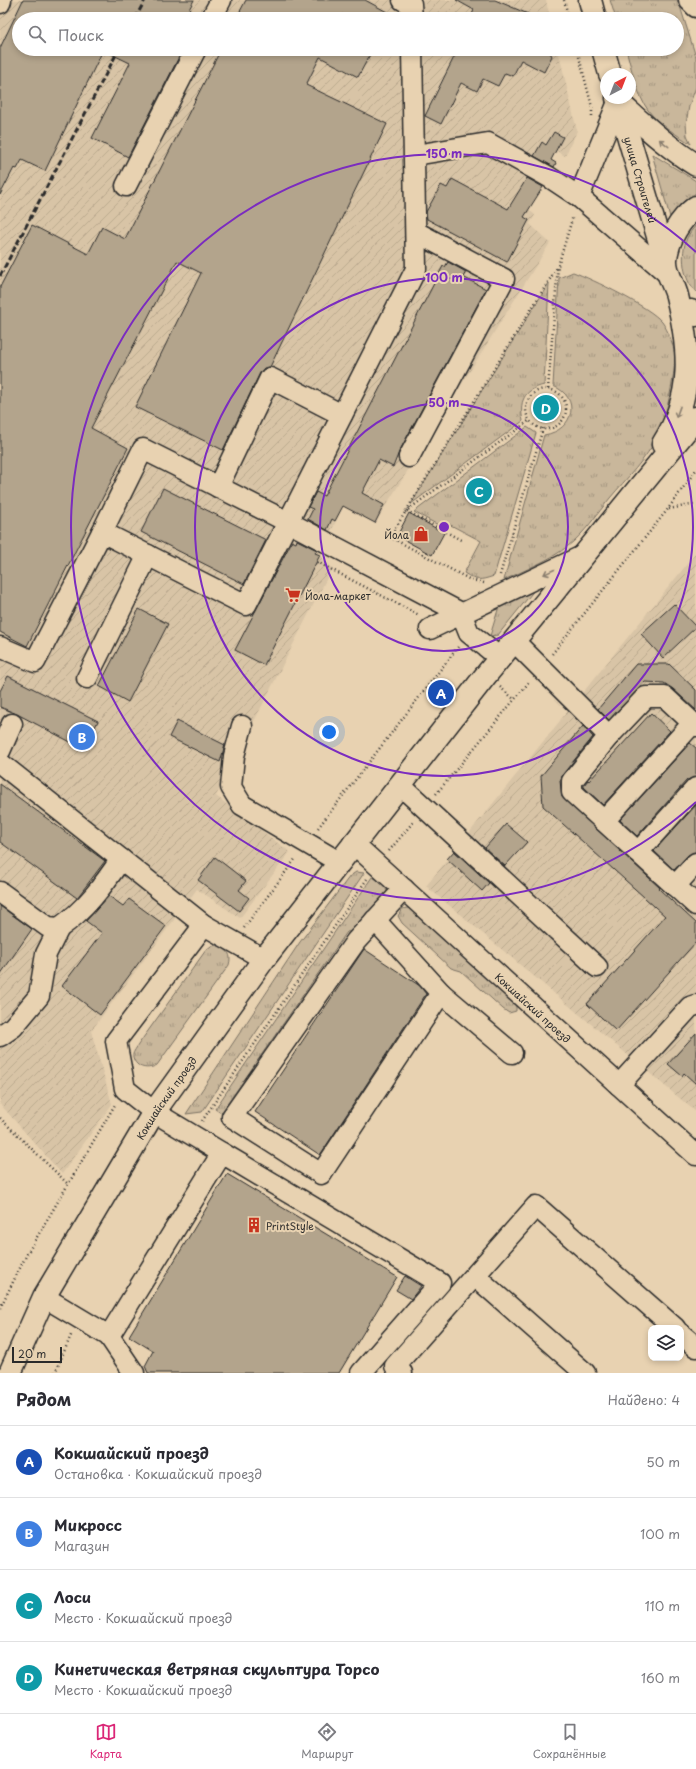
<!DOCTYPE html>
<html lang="ru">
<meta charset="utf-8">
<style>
:root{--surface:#fff;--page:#f2f2f3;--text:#2b2b33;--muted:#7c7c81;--line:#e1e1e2;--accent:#db2777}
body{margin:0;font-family:"Playpen Sans",sans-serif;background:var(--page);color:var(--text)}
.controls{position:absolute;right:12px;bottom:12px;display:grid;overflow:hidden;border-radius:8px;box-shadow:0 2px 6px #0003}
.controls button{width:36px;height:36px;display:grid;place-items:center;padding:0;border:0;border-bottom:1px solid var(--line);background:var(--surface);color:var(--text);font:20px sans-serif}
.compass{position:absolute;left:600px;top:68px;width:36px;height:36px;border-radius:50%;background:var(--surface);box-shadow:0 2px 6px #0003;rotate:42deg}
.scale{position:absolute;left:12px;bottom:10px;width:50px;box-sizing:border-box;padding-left:4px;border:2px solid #2b2b2b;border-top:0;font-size:11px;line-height:14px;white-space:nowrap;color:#2b2b2b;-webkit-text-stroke:3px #e8d2b1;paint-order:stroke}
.you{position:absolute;left:329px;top:732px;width:14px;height:14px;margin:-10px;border:3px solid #fff;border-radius:50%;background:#1a73e8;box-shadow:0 0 0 6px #1a73e833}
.badge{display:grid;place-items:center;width:26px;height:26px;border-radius:50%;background:var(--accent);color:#fff;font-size:13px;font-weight:700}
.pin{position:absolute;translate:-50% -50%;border:2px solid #fff;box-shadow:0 1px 4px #0006}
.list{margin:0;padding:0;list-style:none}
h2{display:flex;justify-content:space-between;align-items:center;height:52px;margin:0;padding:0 16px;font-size:17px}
h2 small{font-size:13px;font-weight:400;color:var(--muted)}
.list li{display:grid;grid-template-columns:26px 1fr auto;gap:12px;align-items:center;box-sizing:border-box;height:72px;padding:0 16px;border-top:1px solid var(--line)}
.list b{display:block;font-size:15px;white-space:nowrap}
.list p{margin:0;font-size:13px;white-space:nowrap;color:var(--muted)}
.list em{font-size:13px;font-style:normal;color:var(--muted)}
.icon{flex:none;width:22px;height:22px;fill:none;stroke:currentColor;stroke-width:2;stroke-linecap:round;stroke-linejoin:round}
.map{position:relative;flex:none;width:696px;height:1373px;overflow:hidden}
.search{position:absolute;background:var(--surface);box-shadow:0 2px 6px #0003;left:12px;right:12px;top:12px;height:44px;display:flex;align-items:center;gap:10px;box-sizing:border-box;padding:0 14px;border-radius:22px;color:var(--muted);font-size:15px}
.sheet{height:340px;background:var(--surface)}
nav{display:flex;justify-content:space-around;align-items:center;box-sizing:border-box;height:56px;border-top:1px solid var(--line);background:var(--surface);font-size:11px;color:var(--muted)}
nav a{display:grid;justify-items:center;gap:2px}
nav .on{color:var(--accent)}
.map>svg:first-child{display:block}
.industrial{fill:url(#industrial-furrows)}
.grass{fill:url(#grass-tufts);stroke:#7a7163}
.building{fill:#b3a48c;stroke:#2b2b2b}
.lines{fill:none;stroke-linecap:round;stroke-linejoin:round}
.minor-casing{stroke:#2b2b2b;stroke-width:23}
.major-casing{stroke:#2b2b2b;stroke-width:25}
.path{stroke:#2b2b2b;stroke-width:2.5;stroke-dasharray:1 3;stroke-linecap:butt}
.minor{stroke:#e8d2b1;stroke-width:20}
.major{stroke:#e8d2b1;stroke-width:22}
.rail{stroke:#2b2b2b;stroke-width:3;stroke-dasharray:6 3;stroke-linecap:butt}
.oneway{stroke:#8a7e6e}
.ring{fill:none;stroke:#7b2cbf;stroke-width:2}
.labels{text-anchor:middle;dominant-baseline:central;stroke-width:4;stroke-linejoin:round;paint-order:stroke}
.street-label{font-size:10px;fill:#2b2b2b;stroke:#e8d2b1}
.poi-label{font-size:10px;fill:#2b2b2b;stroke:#e8d2b1;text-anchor:start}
.centre{fill:#7b2cbf;stroke:#e8d2b1;stroke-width:2}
.ring-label{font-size:12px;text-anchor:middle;font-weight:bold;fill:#7b2cbf;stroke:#e8d2b1;stroke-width:4;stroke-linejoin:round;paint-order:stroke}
</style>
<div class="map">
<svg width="696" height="1373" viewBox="0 0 696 1373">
<defs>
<pattern id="industrial-furrows" width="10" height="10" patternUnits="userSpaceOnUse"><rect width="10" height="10" fill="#d8c4a6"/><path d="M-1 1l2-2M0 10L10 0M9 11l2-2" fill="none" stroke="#baa98f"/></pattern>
<pattern id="grass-tufts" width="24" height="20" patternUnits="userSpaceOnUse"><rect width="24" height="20" fill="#c9b79b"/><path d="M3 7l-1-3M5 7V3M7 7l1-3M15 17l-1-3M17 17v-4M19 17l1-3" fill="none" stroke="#a3957f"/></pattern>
</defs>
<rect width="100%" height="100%" fill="#e8d2b1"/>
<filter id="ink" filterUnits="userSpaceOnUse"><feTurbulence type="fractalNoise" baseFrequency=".025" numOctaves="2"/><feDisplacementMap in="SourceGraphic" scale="8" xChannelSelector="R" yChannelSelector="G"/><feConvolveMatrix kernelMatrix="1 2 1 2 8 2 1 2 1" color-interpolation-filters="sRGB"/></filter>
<g filter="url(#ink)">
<g class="industrial">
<path d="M0 0H546L550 19H19V49H558L577 131 565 156 556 151 551 160 556 163 529 210 535 215 530 224 550 243 375 523 343 506 320 555 332 568 216 796 290 852 240 918 197 889 91 1031 112 1104 62 1174 0 1104Z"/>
<path d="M696 553V1112L426 886Z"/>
</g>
<g class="grass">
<path d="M610 0H677L679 3 696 57V87L689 106 686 124 687 135 691 144C676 134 658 124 648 110 637 95 631 67 626 49H677V19H616Z"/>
<path d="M652 154 696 181V193L684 201 670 217Z"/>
<path d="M696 225V292C683 280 680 254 687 238 689 233 693 229 696 225Z"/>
<path d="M573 272C592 279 650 307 662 322 668 330 674 346 675 356 675 376 666 417 658 436 646 459 626 479 610 498 597 514 584 534 568 546 552 559 523 571 504 580L544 435C575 430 581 397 553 386L559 278Z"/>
<path d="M549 283 544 385C523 390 519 402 523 421L411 504Z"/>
<path d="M527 427 536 433 494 576C479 581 477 581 464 573L481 541 443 521 440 526 414 512Z"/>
<path d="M544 578 498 635 490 636 500 603Z"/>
<path d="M356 872 364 873 202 1112 186 1114 300 942 350 876Z"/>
<path d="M372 877C380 881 387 885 387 894L364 929 347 932 221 1113 215 1109Z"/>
<path d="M407 908 412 909 516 1004V1011L509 1013 503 1009 461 971 451 968 402 923 398 916 402 909Z"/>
<path d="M219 945C228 951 232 954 229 965L157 1065C149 1070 136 1069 133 1057 132 1053 136 1049 138 1045L206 950 211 946Z"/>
</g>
<g class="building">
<path d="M23 0H194L184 19H19V49H183L128 157 92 138 130 63 103 50 45 171 22 160 17 169 14 168 0 195V48Z"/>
<path d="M246 0H365L400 19H351L342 14 339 19H236Z"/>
<path d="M456 0H495L540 19H470L474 10Z"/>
<path d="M221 49H373L358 77 320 57 306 85 387 124 270 367 264 368 260 373 223 450 135 407 201 273 177 261 91 428 128 448 27 646 0 632V287L32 225 88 254 102 227 125 239Z"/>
<path d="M458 49H548L552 56 544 72 521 60 513 76 505 73 498 86 483 79 477 91 461 83 441 124 425 116Z"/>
<path d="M554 132 563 137 551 160 556 163 554 167 534 156 542 142 546 145Z"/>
<path d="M527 178 543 187 524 217 529 220 507 262 427 219 426 212 441 185 447 188 452 179 508 209Z"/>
<path d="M448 262 466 272 463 277 486 289 399 452 393 467 379 460 362 493 384 505 375 523 343 506 335 521 332 519 327 530 308 519 313 509 308 507 316 492 324 496 443 266 445 267Z"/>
<path d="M163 488 266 540 244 584 141 532Z"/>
<path d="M409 513 444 533 432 555 397 536Z"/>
<path d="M297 540 317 550 315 553 320 555 264 665 235 650 292 541 296 543Z"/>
<path d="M674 604 696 627 663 658 641 634Z"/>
<path d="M139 609 168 624 128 702 99 686Z"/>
<path d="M636 664H669L696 690V710L673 689 664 683 645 682 609 720 598 709Z"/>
<path d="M8 676 98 721 84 749 17 714 0 707V691Z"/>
<path d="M651 713 670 731 603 805 584 787V785L588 780 589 781Z"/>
<path d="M177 721 225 745 220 762 169 737Z"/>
<path d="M583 726 593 737 563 774 560 781 562 797 660 888 659 889 696 923V942L616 1031 587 1004 665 916 543 806 541 776Z"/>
<path d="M690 743 696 748V777L687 780 637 836 620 820Z"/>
<path d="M0 784 105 861 77 898 0 842Z"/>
<path d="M696 805V852L688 855 674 870 654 851Z"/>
<path d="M506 824 527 842 505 866 485 848Z"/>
<path d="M454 851 489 883 482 891 447 859Z"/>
<path d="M215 857 246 881 239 890 249 898 239 911 198 880Z"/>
<path d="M109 896 123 906 129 899 166 926 100 1015 62 986 102 933 86 921Z"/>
<path d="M0 906 32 929 0 975Z"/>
<path d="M364 949 420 986 426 994 320 1155 255 1112Z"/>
<path d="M696 1033V1084L684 1073 682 1076 668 1064Z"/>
<path d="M227 1174 397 1277 339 1373H148L145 1366 153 1351 129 1336Z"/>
<path d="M405 1276 421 1286 411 1299 396 1290Z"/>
</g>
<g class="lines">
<defs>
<g id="minor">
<path d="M403 0 411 4 412 19"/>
<path d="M689 0 696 7"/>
<path d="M0 3 1 0"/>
<path d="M211 19 221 0"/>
<path d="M415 155 488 143 549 177 579 197 668 274"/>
<path d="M126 186 196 49"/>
<path d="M579 197 618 102"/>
<path d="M691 310 696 316"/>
<path d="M409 457 504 279 416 232"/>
<path d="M218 487 270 378 342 415"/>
<path d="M102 532 143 449 288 522 461 613 469 633 500 658"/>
<path d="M430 629 584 555"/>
<path d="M514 641 609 736"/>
<path d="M0 647 35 662 102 532 246 605 416 269 412 49"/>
<path d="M87 678 148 555"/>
<path d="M242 726 234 756 231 787 242 805 339 862"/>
<path d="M696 726 665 697H646L609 736 572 781V792L696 905"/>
<path d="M0 751 12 724"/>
<path d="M0 763 204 925"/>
<path d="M400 785 597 967"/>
<path d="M604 821 693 723"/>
<path id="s1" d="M353 843 696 1155"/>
<path d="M638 852 696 788"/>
<path d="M675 886 696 863"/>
<path d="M404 889 356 941 232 1117 321 1174 441 993 512 1053"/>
<path d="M0 892 48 927 59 928C85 910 103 886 121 859"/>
<path d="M375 920 441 993"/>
<path d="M0 1036 13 1027 39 996 46 954 59 928"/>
<path d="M619 1085 690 1007 696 1005"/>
<path d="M222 1153 440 1283 361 1373"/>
<path d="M475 1276 585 1373"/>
<path d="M44 1297 109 1336 222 1153 154 1112 125 1089 116 1041 204 925 264 959"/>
<path d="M681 1334 696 1347"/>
<path d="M109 1336 134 1373"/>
<path d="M402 1373 395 1366 536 1206 675 1328"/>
</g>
<g id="major">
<path d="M590 0 595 19"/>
<path d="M603 49 610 74"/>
<path id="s2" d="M617 98 665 260"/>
<path d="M618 102C643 124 667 147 696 165"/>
<path d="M663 444C694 395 690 350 677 296 674 284 665 272 666 259 668 239 680 219 696 207"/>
<path id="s3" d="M10 1373 44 1297 154 1112 264 959 486 675 696 418"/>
</g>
</defs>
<use href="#minor" class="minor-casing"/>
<use href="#major" class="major-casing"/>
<g class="path">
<path d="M564 0 569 19"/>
<path d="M577 49 592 107V116"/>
<path d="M548 389 558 266 573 216"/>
<circle cx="546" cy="409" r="20"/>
<path d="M669 509 696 504"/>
<path d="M407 511 461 540"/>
<path d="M405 512 530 420"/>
<path d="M317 562 419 615"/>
<path d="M500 575 543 428"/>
<path d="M484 583 469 579 390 537 558 266"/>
<path d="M552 654 668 509 696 470"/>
<path d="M500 687 515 700"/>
<path d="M436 794 530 681"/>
<path d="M318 828 458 647"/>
<path d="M389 851 414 821"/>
<path d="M244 928 296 858"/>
<path d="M0 1118 68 1184"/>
<path d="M202 1121 367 879"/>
<path d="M0 1308 27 1254 116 1103"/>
<path d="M55 1373 72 1333"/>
</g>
<use href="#minor" class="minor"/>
<use href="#major" class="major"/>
<g class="rail">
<path d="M135 19 145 0"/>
<path d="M0 276 119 49"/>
</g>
</g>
<defs><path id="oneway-shaft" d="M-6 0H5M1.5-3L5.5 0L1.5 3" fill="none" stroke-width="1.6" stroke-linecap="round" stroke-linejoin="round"/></defs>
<g class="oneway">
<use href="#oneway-shaft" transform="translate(664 143) rotate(-142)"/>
<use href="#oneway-shaft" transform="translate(678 412) rotate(110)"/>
<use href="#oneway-shaft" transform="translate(549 572) rotate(155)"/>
</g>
</g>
<g class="ring">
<circle cx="444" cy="527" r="124"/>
<circle cx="444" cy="527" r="249"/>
<path d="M696 802A373 373 0 1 1 696 252"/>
</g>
<defs>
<symbol id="shop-bare" viewBox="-9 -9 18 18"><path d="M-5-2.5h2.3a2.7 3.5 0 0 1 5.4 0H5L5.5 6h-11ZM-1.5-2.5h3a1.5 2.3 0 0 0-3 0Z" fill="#c8321e" stroke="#e8d2b1" stroke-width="2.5" paint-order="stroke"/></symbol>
<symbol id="supermarket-bare" viewBox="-9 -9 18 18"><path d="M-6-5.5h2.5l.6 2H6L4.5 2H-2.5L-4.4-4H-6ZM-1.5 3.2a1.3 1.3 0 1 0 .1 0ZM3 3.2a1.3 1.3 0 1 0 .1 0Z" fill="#c8321e" stroke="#e8d2b1" stroke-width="2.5" paint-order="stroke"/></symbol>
<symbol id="building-bare" viewBox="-9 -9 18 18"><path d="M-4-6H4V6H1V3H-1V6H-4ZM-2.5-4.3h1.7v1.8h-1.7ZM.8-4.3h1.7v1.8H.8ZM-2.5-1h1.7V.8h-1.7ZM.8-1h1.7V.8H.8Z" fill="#c8321e" stroke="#e8d2b1" stroke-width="2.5" paint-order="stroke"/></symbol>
</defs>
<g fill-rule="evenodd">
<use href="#shop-bare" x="410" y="523" width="22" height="22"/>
<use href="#supermarket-bare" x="282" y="584" width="22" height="22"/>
<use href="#building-bare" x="243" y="1214" width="22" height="22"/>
</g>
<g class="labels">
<g class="street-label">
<text stroke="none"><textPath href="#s2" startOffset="85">улица Строителей</textPath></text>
<text stroke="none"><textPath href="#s1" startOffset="244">Кокшайский проезд</textPath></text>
<text stroke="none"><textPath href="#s3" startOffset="317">Кокшайский проезд</textPath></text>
</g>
<g class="poi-label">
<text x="409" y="534" text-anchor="end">Йола</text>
<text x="305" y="595">Йола-маркет</text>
<text x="266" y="1225">PrintStyle</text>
</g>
</g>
<circle cx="444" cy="527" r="6" class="centre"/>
<g class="ring-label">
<text x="444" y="158">150 m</text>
<text x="444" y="282">100 m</text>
<text x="444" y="407">50 m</text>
</g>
</svg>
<div class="controls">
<button><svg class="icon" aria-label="layers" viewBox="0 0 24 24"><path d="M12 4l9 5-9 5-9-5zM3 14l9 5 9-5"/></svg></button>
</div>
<svg class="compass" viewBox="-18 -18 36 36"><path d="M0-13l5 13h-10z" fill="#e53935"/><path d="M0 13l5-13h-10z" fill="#7c7c81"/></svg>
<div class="scale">20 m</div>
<div class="you"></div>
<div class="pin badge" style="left:441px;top:693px;background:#1a4fb4">A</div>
<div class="pin badge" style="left:82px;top:737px;background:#3f7fe0">B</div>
<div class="pin badge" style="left:479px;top:491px;background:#0f9aa8">C</div>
<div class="pin badge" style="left:546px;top:408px;background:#0f9aa8">D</div>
<div class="search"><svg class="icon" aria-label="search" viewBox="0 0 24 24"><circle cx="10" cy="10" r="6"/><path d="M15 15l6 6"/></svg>Поиск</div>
</div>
<section class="sheet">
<h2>Рядом<small>Найдено: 4</small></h2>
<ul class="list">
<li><span class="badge" style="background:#1a4fb4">A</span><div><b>Кокшайский проезд</b><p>Остановка · Кокшайский проезд</p></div><em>50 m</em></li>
<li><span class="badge" style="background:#3f7fe0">B</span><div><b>Микросс</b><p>Магазин</p></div><em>100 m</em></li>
<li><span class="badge" style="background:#0f9aa8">C</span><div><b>Лоси</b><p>Место · Кокшайский проезд</p></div><em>110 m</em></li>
<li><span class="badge" style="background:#0f9aa8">D</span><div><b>Кинетическая ветряная скульптура Торсо</b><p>Место · Кокшайский проезд</p></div><em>160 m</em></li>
</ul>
</section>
<nav>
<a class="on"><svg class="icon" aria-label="map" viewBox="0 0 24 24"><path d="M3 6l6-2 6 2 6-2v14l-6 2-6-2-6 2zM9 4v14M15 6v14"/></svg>Карта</a>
<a><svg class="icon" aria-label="directions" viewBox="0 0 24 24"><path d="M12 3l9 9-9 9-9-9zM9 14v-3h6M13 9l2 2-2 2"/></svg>Маршрут</a>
<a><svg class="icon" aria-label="saved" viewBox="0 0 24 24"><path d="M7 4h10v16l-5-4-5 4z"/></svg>Сохранённые</a>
</nav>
